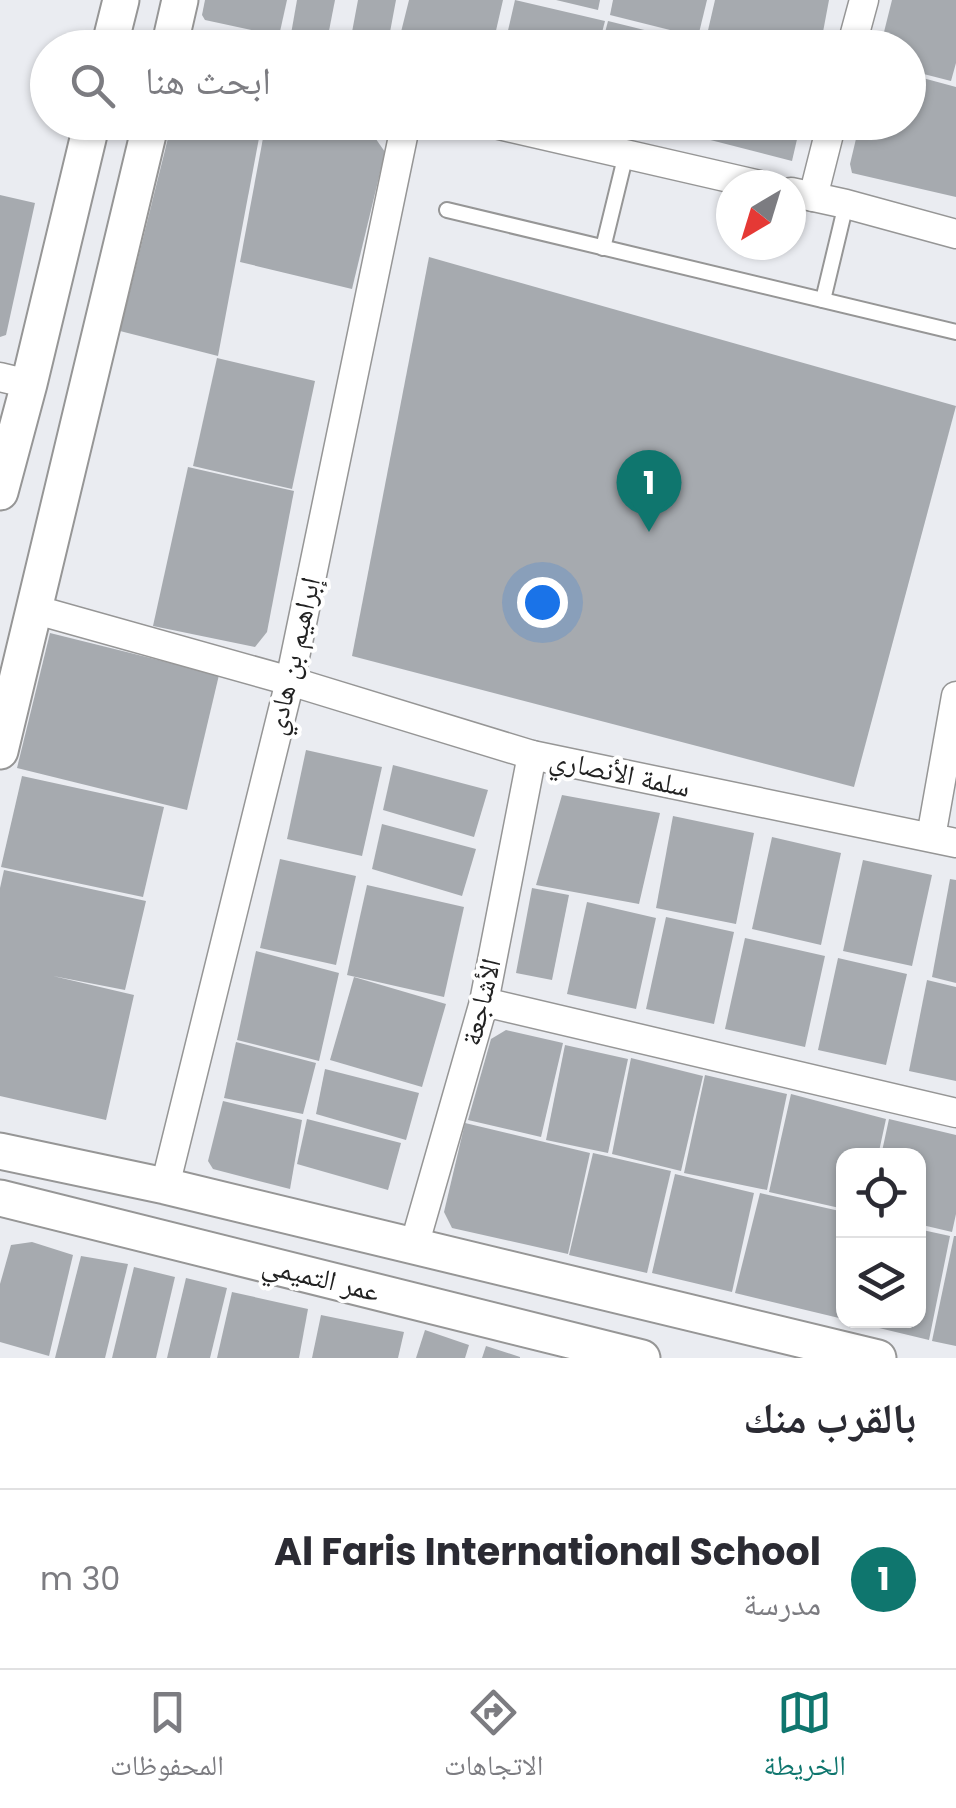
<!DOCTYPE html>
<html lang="ar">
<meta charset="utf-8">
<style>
:root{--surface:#fff;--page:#f2f2f3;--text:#2b2b33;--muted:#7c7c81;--line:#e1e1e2;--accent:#0f766e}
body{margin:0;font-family:Poppins,"Noto Naskh Arabic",sans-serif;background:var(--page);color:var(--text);direction:rtl}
.controls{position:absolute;right:30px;bottom:30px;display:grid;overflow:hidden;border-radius:20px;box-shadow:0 2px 8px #0004}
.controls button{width:90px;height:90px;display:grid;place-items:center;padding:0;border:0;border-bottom:2px solid var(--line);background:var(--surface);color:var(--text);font:50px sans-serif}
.compass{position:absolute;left:716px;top:170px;width:90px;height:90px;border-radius:50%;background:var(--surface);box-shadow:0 2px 8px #0004;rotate:218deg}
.you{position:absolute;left:542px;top:602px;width:35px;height:35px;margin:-25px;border:8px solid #fff;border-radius:50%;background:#1a73e8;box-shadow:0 0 0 15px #1a73e833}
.badge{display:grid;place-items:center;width:65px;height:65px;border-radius:50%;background:var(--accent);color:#fff;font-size:32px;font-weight:700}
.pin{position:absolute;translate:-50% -82px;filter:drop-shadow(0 2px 5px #0008)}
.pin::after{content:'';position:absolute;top:52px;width:35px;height:30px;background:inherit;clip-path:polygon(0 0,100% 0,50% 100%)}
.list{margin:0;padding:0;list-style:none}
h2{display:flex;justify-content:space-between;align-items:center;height:130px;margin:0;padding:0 40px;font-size:42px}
h2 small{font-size:32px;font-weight:400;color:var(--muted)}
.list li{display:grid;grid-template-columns:65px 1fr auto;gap:30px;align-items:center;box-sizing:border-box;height:180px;padding:0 40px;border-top:2px solid var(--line)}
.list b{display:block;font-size:38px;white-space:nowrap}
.list p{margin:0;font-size:32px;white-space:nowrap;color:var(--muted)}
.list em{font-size:32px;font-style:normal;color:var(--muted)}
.icon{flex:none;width:55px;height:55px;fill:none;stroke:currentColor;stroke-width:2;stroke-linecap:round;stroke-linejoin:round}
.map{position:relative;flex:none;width:956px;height:1358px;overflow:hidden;direction:ltr}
.search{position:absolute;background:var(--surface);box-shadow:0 2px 8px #0004;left:30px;right:30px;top:30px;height:110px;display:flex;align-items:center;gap:25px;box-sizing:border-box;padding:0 35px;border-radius:55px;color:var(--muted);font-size:38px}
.sheet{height:310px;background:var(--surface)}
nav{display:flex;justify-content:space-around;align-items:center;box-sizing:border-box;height:140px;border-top:2px solid var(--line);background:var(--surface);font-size:28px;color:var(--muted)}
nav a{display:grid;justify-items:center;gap:5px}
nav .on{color:var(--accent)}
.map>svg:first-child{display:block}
.building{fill:#a6aaaf}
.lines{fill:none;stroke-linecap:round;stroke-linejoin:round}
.service-casing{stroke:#969696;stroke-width:18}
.minor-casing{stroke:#969696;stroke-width:31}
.tertiary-casing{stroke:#969696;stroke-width:39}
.service{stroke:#fff;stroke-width:14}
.minor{stroke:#fff;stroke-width:28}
.tertiary{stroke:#fff;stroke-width:35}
.labels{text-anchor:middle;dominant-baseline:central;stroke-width:8;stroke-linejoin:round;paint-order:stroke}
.street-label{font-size:28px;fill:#222;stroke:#fff}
</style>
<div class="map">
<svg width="956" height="1358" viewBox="0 0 956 1358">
<rect width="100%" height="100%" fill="#eaecf1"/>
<g class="building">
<path d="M205 0H287L279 36 205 20 202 15Z"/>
<path d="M297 0H335L327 41 291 34Z"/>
<path d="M358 0H396L387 48H349Z"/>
<path d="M409 0H503L492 48H397Z"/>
<path d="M515 0 605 21 598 48H504Z"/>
<path d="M556 0H600L598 10Z"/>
<path d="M613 0H707L698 37 610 15Z"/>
<path d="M715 0H829L820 48H738L706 39Z"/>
<path d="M892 0H956V63L951 81 908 70V48H880Z"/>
<path d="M608 21 697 43 695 48H601Z"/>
<path d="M908 74 956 87V197L852 173 850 164 860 122H908Z"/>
<path d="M172 122H262L218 356 120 331Z"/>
<path d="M266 122H331L371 132 385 152 352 289 240 262Z"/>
<path d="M653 122H677L676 130Z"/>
<path d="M690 122H801L792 161 687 134Z"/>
<path d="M0 195 35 203 6 335 0 337Z"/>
<path d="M429 257 956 406 854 787 352 656Z"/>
<path d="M217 358 315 381 292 489 193 466Z"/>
<path d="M188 467 294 491 267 632 255 647 153 626Z"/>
<path d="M50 633 219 675 187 810 17 768Z"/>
<path d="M306 750 382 767 362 856 287 839Z"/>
<path d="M393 765 488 790 474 837 383 810Z"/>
<path d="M22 776 164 807 143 897 1 867Z"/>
<path d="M562 795 660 813 639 904 536 885Z"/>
<path d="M673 816 754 833 736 924 656 908Z"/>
<path d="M382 824 476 849 462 896 372 869Z"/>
<path d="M772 837 841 853 821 945 752 929Z"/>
<path d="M280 859 356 876 336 965 260 948Z"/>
<path d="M863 860 932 875 912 966 843 951Z"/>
<path d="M4 870 146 901 125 990 53 976 134 995 106 1120 0 1096V888Z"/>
<path d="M950 879 956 880V983L932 977Z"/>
<path d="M367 885 464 907 444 997 347 975Z"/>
<path d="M532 888 569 895 552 980 516 973Z"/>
<path d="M587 902 656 918 636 1009 567 994Z"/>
<path d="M666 917 734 932 714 1024 646 1009Z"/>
<path d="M745 938 825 956 805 1047 725 1029Z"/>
<path d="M256 951 339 973 319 1061 237 1040Z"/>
<path d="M838 958 907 974 886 1065 818 1050Z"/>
<path d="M354 977 446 1004 422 1087 330 1060Z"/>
<path d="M927 980 956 987V1081L909 1071Z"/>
<path d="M506 1030 563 1043 541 1137 468 1120 491 1039Z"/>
<path d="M236 1042 316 1063 303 1114 224 1098Z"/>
<path d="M565 1045 628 1059 608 1153 546 1140Z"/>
<path d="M631 1058 703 1076 681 1171 612 1154Z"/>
<path d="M325 1069 419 1093 406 1140 316 1114Z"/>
<path d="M705 1075 787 1094 767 1190 684 1173Z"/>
<path d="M791 1094 886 1119 878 1156H844V1209L769 1192Z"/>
<path d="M223 1101 302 1120 290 1189 213 1169 208 1161Z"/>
<path d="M307 1119 401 1143 388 1190 297 1164Z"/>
<path d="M889 1119 956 1135V1214L952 1232 918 1224V1156H881Z"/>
<path d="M465 1123 590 1153 568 1254 452 1228 444 1212Z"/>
<path d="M593 1153 671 1171 647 1273 569 1255Z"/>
<path d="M675 1174 754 1193 732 1292 652 1273Z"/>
<path d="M760 1193 844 1212V1293L839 1318 735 1293Z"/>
<path d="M918 1229 950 1236 929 1340 854 1322 918 1320Z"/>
<path d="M954 1236H956V1346L932 1341Z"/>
<path d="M32 1242 73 1255 49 1356 0 1342V1284L11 1245Z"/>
<path d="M81 1256 128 1264 105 1358H55Z"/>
<path d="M134 1267 175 1277 156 1358H112Z"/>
<path d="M186 1278 227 1288 210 1358H167Z"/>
<path d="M232 1292 308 1309 299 1358H217Z"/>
<path d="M321 1315 404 1332 398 1358H312Z"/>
<path d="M425 1330 469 1345 465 1358H416Z"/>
<path d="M486 1346 520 1357V1358H482Z"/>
</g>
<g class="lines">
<defs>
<g id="service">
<path d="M447 210 956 332"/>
<path d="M603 248 626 154"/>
<path d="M823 300 846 204"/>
</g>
<g id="minor">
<path d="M851 48 864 0"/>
<path d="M486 122 760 185"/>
<path d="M791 192 846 204 956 234"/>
<path d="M813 197 832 122"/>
<path d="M0 377 29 384"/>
<path d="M33 609 290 681 532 755 956 843"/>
<path d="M931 837 956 696"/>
<path d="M484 1002 956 1113"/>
<path d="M165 1186 290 681 406 122"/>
<path d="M414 1246 484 1002 532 755"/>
</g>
<g id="tertiary">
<path d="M109 48 121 0"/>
<path d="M169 48 180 0"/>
<path d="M0 492 29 384 92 122"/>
<path d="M0 751 151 122"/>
<path d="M0 1151 165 1186 878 1358"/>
<path d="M0 1198 642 1358"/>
</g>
</defs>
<use href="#service" class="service-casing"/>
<use href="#minor" class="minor-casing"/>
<use href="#tertiary" class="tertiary-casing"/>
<use href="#service" class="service"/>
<use href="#minor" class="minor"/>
<use href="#tertiary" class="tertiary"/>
</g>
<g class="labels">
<g class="street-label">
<text transform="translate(293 656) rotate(-77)">إبراهيم بن هادي</text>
<text transform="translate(620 773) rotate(12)">سلمة الأنصاري</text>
<text transform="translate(481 1002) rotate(-76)">الأشاجعة</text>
<text transform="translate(321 1278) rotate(14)">عمر التميمي</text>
</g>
</g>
</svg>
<div class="controls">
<button><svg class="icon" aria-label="locate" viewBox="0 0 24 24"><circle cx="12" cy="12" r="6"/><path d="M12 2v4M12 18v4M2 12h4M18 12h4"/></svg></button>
<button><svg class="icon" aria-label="layers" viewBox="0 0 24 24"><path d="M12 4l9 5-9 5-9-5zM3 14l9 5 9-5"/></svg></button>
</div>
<svg class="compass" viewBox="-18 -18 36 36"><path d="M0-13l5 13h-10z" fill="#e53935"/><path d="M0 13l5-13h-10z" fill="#7c7c81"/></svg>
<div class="you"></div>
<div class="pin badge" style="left:649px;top:532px">1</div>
<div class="search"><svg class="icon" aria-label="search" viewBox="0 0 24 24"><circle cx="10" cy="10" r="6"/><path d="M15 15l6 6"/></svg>ابحث هنا</div>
</div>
<section class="sheet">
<h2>بالقرب منك<small></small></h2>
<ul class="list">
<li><span class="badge">1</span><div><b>Al Faris International School</b><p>مدرسة</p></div><em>30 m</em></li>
</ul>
</section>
<nav>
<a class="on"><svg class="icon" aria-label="map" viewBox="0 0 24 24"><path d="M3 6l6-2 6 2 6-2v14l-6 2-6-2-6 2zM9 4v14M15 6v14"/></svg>الخريطة</a>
<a><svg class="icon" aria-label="directions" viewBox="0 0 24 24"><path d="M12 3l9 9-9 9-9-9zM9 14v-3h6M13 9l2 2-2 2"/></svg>الاتجاهات</a>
<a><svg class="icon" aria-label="saved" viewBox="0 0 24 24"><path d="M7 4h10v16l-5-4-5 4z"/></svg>المحفوظات</a>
</nav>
